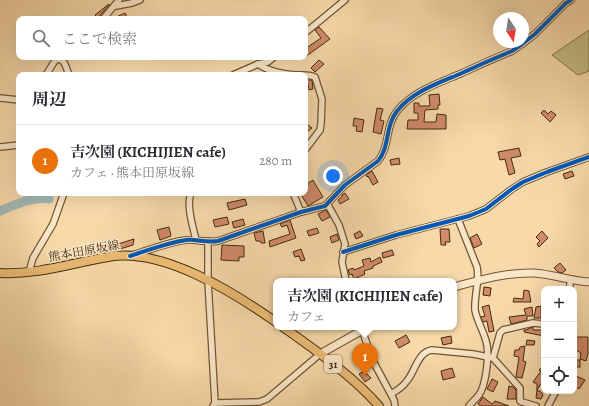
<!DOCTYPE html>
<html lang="ja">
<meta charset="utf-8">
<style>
:root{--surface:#fff;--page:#f2f2f3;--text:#2b2b33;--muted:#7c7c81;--line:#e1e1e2;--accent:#b45309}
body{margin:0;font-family:Alegreya,"Noto Serif JP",serif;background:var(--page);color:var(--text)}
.controls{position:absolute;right:12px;bottom:12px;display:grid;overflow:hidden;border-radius:8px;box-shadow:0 4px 16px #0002}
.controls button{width:36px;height:36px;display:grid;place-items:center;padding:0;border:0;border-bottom:1px solid var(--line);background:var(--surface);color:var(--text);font:20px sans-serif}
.compass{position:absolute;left:493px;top:12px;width:36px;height:36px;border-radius:50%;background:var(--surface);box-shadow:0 4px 16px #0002;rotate:168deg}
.you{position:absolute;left:333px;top:176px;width:14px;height:14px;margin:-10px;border:3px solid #fff;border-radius:50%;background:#1a73e8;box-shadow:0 0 0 6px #1a73e833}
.badge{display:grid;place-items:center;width:26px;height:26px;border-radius:50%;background:var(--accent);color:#fff;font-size:13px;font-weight:700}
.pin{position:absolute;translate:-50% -33px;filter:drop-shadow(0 1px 2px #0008)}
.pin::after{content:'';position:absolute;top:21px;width:14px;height:12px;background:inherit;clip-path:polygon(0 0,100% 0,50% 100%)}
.popup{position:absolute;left:273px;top:278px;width:184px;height:52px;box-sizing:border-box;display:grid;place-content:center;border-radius:8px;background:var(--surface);filter:drop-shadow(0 1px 3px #0005);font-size:13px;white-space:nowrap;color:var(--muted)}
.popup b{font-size:15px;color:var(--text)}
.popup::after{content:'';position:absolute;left:50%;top:100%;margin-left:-8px;border:8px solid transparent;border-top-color:var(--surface)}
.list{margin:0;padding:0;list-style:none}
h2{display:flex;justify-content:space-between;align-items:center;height:52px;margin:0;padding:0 16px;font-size:17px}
h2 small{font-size:13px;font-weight:400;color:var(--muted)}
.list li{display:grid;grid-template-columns:26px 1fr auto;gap:12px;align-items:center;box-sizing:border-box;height:72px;padding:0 16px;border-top:1px solid var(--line)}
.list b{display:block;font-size:15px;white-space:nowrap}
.list p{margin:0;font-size:13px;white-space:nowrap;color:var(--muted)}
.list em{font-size:13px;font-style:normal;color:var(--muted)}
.icon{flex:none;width:22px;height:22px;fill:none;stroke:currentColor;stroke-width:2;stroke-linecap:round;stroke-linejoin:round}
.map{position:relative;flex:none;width:589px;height:406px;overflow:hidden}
.search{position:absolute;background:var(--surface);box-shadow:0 4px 16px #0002;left:16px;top:16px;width:292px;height:44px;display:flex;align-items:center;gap:10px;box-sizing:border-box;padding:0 14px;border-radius:8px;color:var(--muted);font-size:15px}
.panel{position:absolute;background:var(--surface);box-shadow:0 4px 16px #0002;left:16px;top:72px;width:292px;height:124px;border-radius:8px}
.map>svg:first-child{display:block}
.green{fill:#c4bd83;stroke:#847446}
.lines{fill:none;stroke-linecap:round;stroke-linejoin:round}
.river{stroke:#a4b7b5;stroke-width:9}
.building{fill:#d18b6a;stroke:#432c09}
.minor-casing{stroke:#705731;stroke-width:8}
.tertiary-casing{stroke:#705731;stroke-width:9}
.primary-casing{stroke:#432c09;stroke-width:10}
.minor{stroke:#fae6c8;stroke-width:5.5}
.tertiary{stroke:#fae6c8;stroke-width:7}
.primary{stroke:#ecbc75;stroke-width:8}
.cycleway-casing{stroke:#fae6c8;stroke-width:6}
.cycleway{stroke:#0057b8;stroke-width:4}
.labels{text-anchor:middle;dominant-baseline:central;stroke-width:3;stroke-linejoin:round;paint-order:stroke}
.shield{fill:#fae6c8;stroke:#7a6442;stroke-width:1}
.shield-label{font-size:11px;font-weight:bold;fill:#432c09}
.street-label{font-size:12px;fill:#432c09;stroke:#fae6c8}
</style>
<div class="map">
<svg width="589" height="406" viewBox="0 0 589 406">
<rect width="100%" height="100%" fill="#f7d9aa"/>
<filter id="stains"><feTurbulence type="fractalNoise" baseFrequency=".005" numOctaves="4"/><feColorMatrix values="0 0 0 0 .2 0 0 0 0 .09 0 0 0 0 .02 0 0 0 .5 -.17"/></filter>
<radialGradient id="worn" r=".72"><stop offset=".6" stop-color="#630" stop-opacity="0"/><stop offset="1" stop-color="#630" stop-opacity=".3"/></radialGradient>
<path class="green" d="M589 30V71L578 75 552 55Z"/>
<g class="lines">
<path class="river" d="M0 211C14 205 34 196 49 199"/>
</g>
<g class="building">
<path d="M109 4V5L98 18 95 15Z"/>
<path d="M125 13 128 19H112Z"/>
<path d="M319 27 330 39 305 57V49L321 38 315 30Z"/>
<path d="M319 60 324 64 315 72 311 68Z"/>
<path d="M307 80H312L313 89 309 90Z"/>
<path d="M439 94 440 105H438V109L425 110 424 122H436L437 114 446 115V129H407L408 120H418V113H414V103H419V106H430L429 95Z"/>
<path d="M377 108 383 109 380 120 384 121 381 134 373 132Z"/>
<path d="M544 110 548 114 551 111 556 115 550 122 541 113Z"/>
<path d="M354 118 364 120 362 132 356 131 357 126H353Z"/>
<path d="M308 125 312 128 305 134V128Z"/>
<path d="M519 148 521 156 511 158 515 173 509 175 505 159 500 160 498 152Z"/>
<path d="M399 158 400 164 391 165 390 160Z"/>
<path d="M372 171 378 182 373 185 368 176 367 177 366 175Z"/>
<path d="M572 171 574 176 565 179 563 174Z"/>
<path d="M313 180 323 197 308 206 300 193H305V185Z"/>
<path d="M345 193 349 199 340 204 338 200 342 197V195Z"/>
<path d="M245 199 247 205 229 210 227 203Z"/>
<path d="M326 210 330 217 322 221 318 214Z"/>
<path d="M227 217 229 224 215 227 213 220Z"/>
<path d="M243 219 245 225 234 228 232 222Z"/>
<path d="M290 220 296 238 270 247 269 241 290 234 287 225 282 227 280 224Z"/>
<path d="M169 227 171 236 160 240 157 230Z"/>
<path d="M317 228 319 233 309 236 307 231Z"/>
<path d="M440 229H449L450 242H445L446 245H441Z"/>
<path d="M263 231 265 243H261L260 241H256L254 233Z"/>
<path d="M360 231 363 236 356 239 354 234Z"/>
<path d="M542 231 548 238 539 247 537 244 540 241 536 237Z"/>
<path d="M337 234 339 240 332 243 330 237Z"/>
<path d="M477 234 482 244 474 248 470 238Z"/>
<path d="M134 239 133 245 120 249 118 244Z"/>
<path d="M222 245 244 246V257H239V261L221 260Z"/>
<path d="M301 249 305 260 301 261 299 256 295 257 293 252Z"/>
<path d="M392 250 394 255 383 258 382 253Z"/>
<path d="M380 257 382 262 373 266V268L364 271 365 274 354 279 352 274 350 275 348 270 353 268 354 270 364 266 362 260 370 258 371 262Z"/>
<path d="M560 263 566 270 562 273 558 272 554 268Z"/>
<path d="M484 287 491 288 490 296 483 295Z"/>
<path d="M524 290 529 291 531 302H513L514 298 523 299Z"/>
<path d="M489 305 494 331 489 332 487 321 483 322 481 317 485 316 482 307Z"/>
<path d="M541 306V318H534L536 307Z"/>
<path d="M532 307 533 316H527V320L511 324 509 317 526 315 524 309Z"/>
<path d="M533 327V330H544V336L524 332V330H527L528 329Z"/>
<path d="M406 335 410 342 399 348 395 341Z"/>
<path d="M451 336 452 343 443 345 441 338Z"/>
<path d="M576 337H588V353L586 361 580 359 581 353 576 350Z"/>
<path d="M527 340 535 341 534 345H526Z"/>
<path d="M525 346 523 361 526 362 522 378 516 377 519 357 514 356 515 350H519L520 347Z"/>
<rect x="574" y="360" width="6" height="7"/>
<path d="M544 365V379L537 390V384L533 382 541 371 539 370Z"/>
<path d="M452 368 455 377 443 380 441 371Z"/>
<path d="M364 371 371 378 365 382 359 374Z"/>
<path d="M576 376 585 380 579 389 574 385V381Z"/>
<path d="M492 379 498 382 493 392 487 389Z"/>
<path d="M509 386 513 387 516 390V399H507Z"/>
<path d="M537 390 541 392 543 395 541 399 536 398Z"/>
<path d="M483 397 492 404 495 401 509 406H481L478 404Z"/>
</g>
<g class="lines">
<defs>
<g id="minor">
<path d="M116 6 132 3 140 0"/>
<path d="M103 19 119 0"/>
<path d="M305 33 345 0"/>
<path d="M258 64C268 71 283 74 296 75 303 75 308 74 315 77L322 99 321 124 320 130 305 150"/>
<path d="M46 75 56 59C65 58 66 68 69 75"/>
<path d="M233 75 258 64 268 62 274 57"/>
<path d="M0 98 19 100"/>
<path d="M0 147 19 145"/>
<path d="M191 193C186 205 193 227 196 240"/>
<path d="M293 193 301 212"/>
<path d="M328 205 339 225 345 244 342 262 346 281"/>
<path d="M458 219 477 267C480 281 474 295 475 310 477 321 483 330 486 341 490 353 486 385 479 395 476 399 472 402 469 406"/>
<path d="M208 241V281L215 403 213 406"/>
<path d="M343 252 396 235 469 216 486 209 512 189 523 182 547 172 589 157"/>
<path d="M132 255C150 250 168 242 186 240 197 239 207 243 218 241L301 212 325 206 345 185 378 161C390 147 385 126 397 111 413 91 439 83 462 73 479 65 495 58 512 51L522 44 535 34 566 3 571 0"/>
<path d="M29 272 33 258 53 224 64 193"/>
<path d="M569 289 571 280"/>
<path d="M361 327 373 361 394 400 395 406"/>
<path d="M493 358 500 333 503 330 533 323 544 324"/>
<path d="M391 394C396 391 402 388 406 382 415 373 417 352 432 350L473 354 493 358 520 388V401L522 402 536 406"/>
<path d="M215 403 259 402 267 399 320 354"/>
<path d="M548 406 556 391"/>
</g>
<g id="tertiary">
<path d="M454 287C480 280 507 272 534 273 552 274 570 281 589 282"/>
<path d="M320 354 368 327"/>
</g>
<g id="primary">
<path d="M0 273C37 275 72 263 108 257 162 247 233 292 276 322"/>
<path d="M283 327C315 350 353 376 379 406"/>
</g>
</defs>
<use href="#minor" class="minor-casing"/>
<use href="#tertiary" class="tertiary-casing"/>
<use href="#primary" class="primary-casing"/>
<use href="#minor" class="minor"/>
<use href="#tertiary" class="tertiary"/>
<use href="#primary" class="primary"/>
<defs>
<g id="cycleway">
<path d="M343 252 396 235 469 216 486 209 512 189 523 182 547 172 589 157"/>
<path d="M130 256C149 250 167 243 186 240 197 239 207 243 218 241L301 212 325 206 345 185 378 161C390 147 385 126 397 111 413 91 439 83 462 73 479 65 495 58 512 51L522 44 535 34 566 3 571 0"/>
</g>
</defs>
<use href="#cycleway" class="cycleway-casing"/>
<use href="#cycleway" class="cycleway"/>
</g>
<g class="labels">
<rect class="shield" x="324" y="355" width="18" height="18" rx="3"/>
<g class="shield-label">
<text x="333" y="364">31</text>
</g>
<g class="street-label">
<text transform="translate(84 251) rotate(-10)">熊本田原坂線</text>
</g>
</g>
<rect width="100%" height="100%" filter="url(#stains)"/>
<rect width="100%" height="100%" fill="url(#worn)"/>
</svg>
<div class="controls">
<button>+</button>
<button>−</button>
<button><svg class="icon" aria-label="locate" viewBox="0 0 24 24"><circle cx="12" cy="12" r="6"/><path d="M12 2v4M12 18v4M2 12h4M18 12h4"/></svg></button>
</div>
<svg class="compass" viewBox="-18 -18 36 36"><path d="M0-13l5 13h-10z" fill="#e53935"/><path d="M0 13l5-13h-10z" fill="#7c7c81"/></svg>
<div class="you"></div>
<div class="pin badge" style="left:365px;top:376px;background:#e8710a">1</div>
<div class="popup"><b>吉次園 (KICHIJIEN cafe)</b>カフェ</div>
<div class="search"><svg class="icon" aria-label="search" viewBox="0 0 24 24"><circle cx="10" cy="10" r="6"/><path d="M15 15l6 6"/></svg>ここで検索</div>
<section class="panel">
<h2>周辺<small></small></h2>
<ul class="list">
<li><span class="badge" style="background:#e8710a">1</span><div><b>吉次園 (KICHIJIEN cafe)</b><p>カフェ · 熊本田原坂線</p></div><em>280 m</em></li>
</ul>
</section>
</div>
